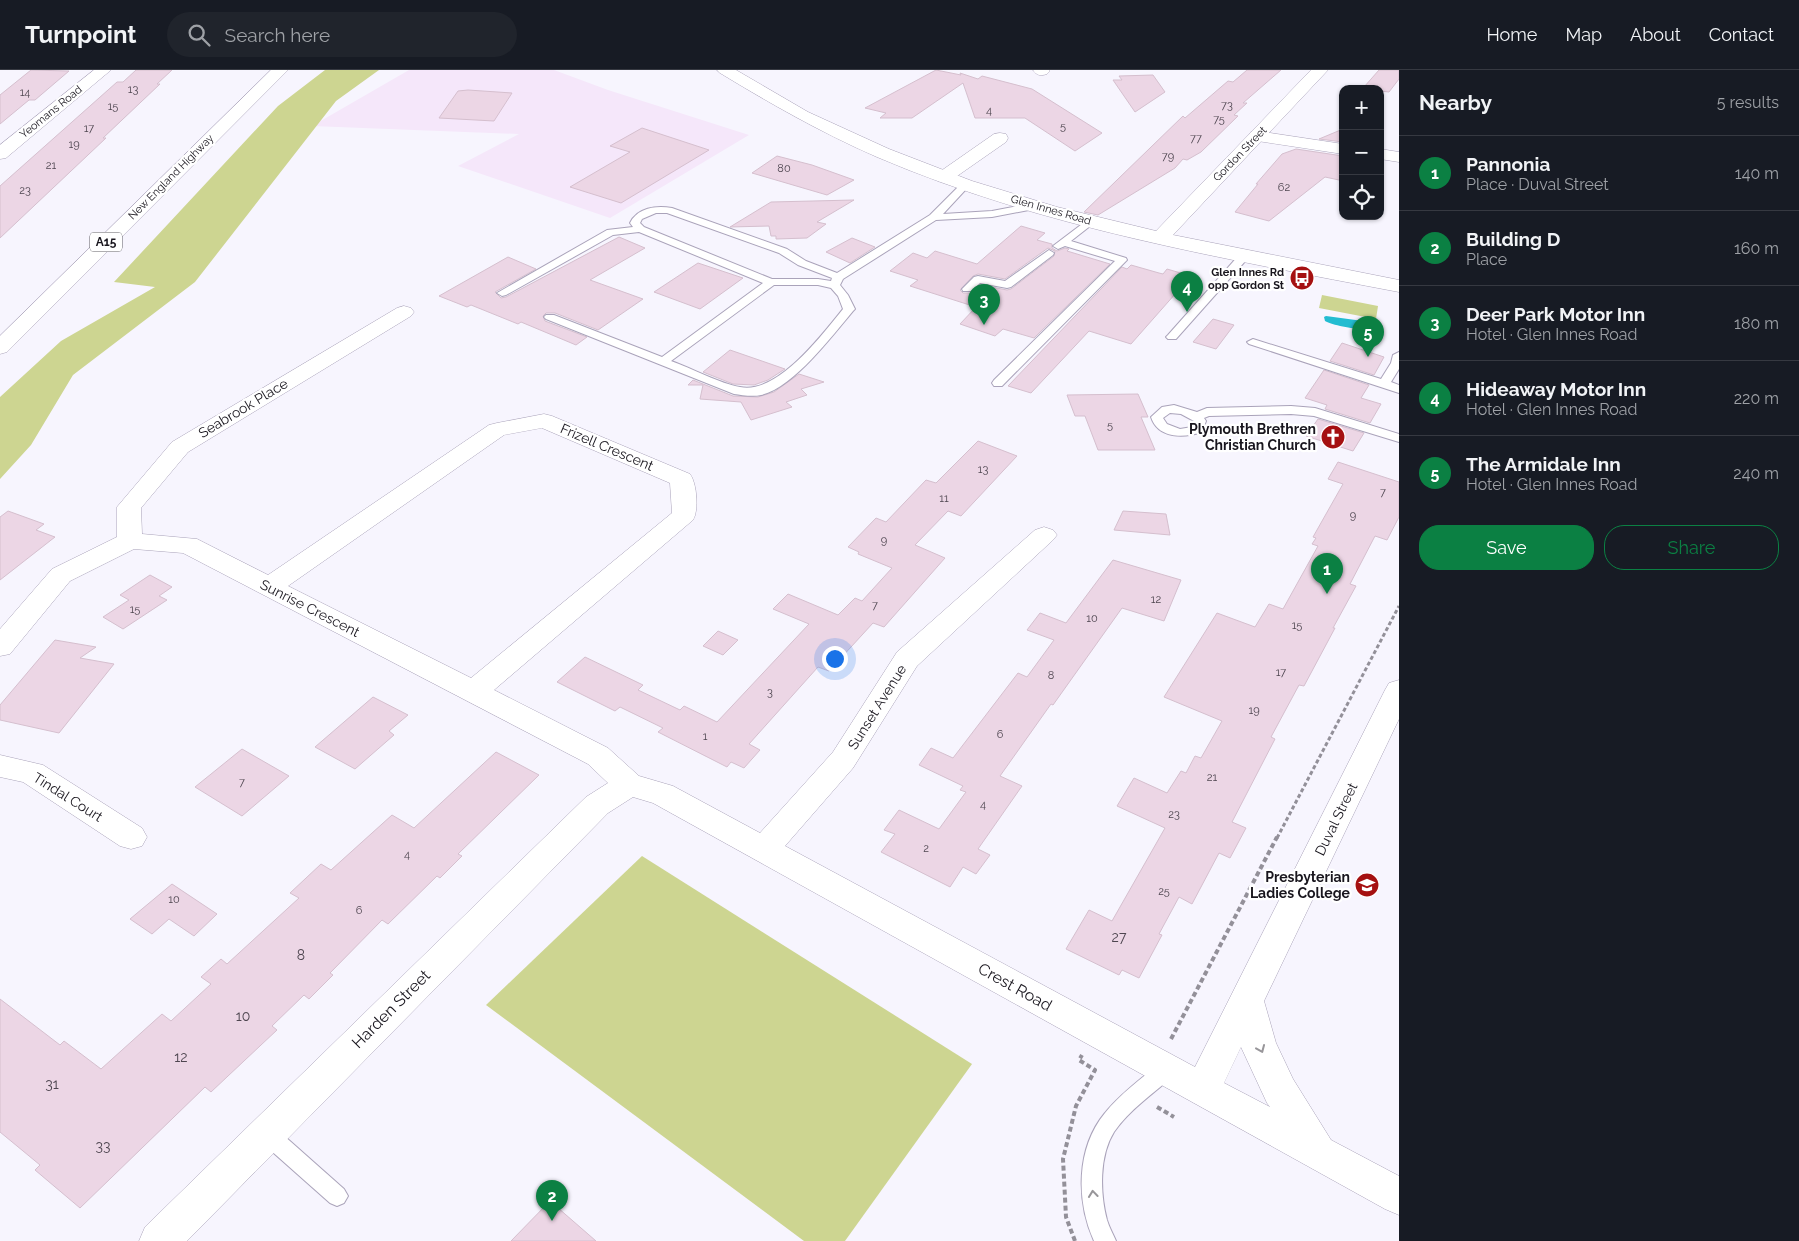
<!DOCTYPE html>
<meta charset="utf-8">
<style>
:root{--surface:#171b24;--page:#20242c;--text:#f1f3f6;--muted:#9ea1a6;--line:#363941;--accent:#0b8043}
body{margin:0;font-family:Raleway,sans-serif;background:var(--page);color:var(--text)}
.controls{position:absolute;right:15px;top:15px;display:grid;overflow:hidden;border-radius:10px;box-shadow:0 1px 4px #0004}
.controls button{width:45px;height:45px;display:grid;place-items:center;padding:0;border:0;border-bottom:1px solid var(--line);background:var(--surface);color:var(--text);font:25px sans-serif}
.you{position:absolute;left:834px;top:588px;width:18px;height:18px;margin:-12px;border:4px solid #fff;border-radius:50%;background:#1a73e8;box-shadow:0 0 0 8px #1a73e833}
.badge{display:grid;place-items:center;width:32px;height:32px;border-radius:50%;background:var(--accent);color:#fff;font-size:16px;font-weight:700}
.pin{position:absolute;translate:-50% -41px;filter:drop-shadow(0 1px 2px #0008)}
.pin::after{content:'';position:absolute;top:26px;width:18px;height:15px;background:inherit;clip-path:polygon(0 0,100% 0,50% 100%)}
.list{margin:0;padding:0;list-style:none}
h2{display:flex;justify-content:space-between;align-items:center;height:65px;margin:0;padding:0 20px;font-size:21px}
h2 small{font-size:16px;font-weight:400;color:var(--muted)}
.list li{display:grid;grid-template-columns:32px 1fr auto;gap:15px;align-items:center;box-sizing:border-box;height:75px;padding:0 20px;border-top:1px solid var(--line)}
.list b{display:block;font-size:19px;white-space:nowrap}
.list p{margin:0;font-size:16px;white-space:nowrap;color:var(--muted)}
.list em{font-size:16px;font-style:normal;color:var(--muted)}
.actions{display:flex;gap:10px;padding:15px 20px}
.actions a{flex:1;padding:11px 0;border:1px solid var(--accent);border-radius:20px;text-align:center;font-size:18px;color:var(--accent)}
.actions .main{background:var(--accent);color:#fff}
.icon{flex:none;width:28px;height:28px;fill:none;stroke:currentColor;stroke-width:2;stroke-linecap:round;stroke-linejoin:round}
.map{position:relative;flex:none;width:1399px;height:1171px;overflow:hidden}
header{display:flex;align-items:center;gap:30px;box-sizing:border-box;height:70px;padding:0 25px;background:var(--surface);border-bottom:1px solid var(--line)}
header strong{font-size:24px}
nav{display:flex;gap:28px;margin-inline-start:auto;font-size:18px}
.search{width:350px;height:45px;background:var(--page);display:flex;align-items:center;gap:12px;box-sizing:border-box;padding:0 18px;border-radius:28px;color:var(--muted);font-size:19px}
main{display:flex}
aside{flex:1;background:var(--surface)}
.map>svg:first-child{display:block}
.commercial{fill:#f5e7fa}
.green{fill:#cdd591}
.water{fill:#23bcd1}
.building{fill:#ecd6e5;stroke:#d5bfce;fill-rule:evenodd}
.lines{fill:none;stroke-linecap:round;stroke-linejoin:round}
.lane-casing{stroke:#aaa3ba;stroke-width:2}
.street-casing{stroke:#aaa3ba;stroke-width:1}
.secondary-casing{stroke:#aaa3ba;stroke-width:1}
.highway-casing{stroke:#aaa3ba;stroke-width:1}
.path-far1{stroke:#939099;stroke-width:3;stroke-dasharray:4 2.5;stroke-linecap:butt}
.path{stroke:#939099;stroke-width:4;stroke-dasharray:5 3;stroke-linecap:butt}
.lane{fill:#fff;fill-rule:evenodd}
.street{fill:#fff;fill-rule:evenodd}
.secondary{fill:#fff;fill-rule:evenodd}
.highway{fill:#fff;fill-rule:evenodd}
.oneway{stroke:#98969a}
.labels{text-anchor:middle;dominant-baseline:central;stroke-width:4.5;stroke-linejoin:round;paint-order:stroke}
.number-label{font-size:11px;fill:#4e4650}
.far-street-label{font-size:11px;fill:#19161e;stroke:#fff}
.far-poi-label{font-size:11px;font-weight:bold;fill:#19161e;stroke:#fff;text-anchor:end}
.shield{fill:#fff;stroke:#5e5c62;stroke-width:1}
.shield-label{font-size:12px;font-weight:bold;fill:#19161e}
.street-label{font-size:14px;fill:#19161e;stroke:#fff}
.poi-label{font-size:14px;font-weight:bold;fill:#19161e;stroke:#fff;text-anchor:end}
.near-number-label{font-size:14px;fill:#4e4650}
.near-street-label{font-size:16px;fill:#19161e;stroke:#fff}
</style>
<header>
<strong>Turnpoint</strong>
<div class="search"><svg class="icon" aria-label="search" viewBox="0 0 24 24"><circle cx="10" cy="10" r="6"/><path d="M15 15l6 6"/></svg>Search here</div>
<nav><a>Home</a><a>Map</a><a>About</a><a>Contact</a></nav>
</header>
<main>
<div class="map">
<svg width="1399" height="1171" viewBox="0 0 1399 1171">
<rect width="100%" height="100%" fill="#f7f5fe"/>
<path class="commercial" d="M409 0H554L608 20 749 65 610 148 458 96 519 64 312 56Z"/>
<g class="green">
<path d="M325 0H379L336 31 195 212 73 305 31 375 0 409V327L61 271 155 217 114 212 278 36Z"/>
<path d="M1322 225 1378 236 1376 249 1319 238Z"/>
<path d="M642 786 972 994 845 1171H804L486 935Z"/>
</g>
<path class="water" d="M1326 246 1363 251 1366 256 1362 259C1353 259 1332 255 1325 251L1324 247Z"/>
<g class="building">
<path d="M31 0 69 1 35 30H29L0 54V25Z"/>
<path d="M136 0H172L157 14H160L103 68H106L0 168V116L117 12H123Z"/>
<path d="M936 0 961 5 960 3 978 9 982 6 1032 19 1102 63 1075 81 1025 48H975L963 13 912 48H880L886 43 865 38Z"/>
<path d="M1247 0H1281L1243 33H1247L1234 45 1238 46 1201 82 1187 90 1183 89 1175 98 1098 145 1084 142 1183 46 1185 48 1228 11 1233 12Z"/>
<path d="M1379 0H1399V9L1389 22 1380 21V19L1364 17Z"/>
<path d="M1153 5 1165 22 1135 42 1113 10H1122L1119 6Z"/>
<path d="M468 20 512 23 494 51 439 48 458 21Z"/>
<path d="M642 58 709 80 621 133 570 117 630 82 610 76Z"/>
<path d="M1343 59V72L1319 69Z"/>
<path d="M1296 79 1343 86V107L1339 110 1325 107 1269 151 1235 142 1258 114H1256L1282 84Z"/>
<path d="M777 86 812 95 854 110 827 125 752 103Z"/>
<path d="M854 130 817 152 826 154 807 168 776 169V166H771L769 156 730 157 771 132Z"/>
<path d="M1021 156 1045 163 1037 170 1052 174V178L1057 181 1065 178 1069 179 1067 181 1110 194 1034 268 1003 259 995 266 960 254 976 237 910 216 918 210 890 201 913 183 927 188 935 181 977 194ZM1048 178 1055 181 1054 186 1011 219 1007 220 981 215 971 223H963L960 220 973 206 978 204 1005 209Z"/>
<path d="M619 167 645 178 590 210 643 229 598 260 555 243H546L543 246 545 251 587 267 576 275 521 252 518 254 471 235 467 237 439 226 508 187 536 199 495 222 501 228 506 227Z"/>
<path d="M852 168 875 177 850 193 826 182Z"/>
<path d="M698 193 743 208 700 239 654 222Z"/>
<path d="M1131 195 1159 203 1163 204 1167 199 1191 206 1131 274 1089 261 1031 323 1008 316 1122 197 1127 199Z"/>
<path d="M1213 249 1234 255 1216 279 1193 272Z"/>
<path d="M1342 273 1384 287 1374 305 1330 291Z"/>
<path d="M730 280 785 299 768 310 754 315 733 314 703 302Z"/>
<path d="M1324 300 1369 315 1361 328 1381 334 1370 353 1325 339 1327 335 1305 328Z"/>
<path d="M799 304 824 312 801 319 807 325 786 332 792 337 751 350 741 332 700 329 703 315H688L693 310 733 326 758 327 774 322Z"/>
<path d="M1138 324 1148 347H1141L1155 380H1098L1085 346H1075L1067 325Z"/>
<path d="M1318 349 1364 363 1353 381 1306 366Z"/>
<path d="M978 371 1017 386 961 446 948 441 915 475 945 488 884 557 873 553 829 601 818 597 749 674 760 680 744 698 731 692 727 697 658 662 663 658 620 637 615 641 557 612 585 587 643 615 638 620 680 640 684 636 717 652 809 554 773 539 788 524 838 545 855 528 862 531 892 498 858 484 859 482 848 477 876 448 886 452 926 410 936 413Z"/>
<path d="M1338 392 1399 412V447L1387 470 1375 466 1350 514 1356 516 1333 558H1335L1304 616 1299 615 1271 667 1275 669 1232 752 1246 758 1230 788 1219 783 1192 834 1179 827 1159 864 1162 865 1139 908 1122 900 1119 905 1066 879 1089 840 1112 851 1165 758 1117 736 1134 708 1167 723 1181 701 1186 703 1195 686 1201 688 1222 651 1164 627 1217 543 1255 557 1269 534 1283 539 1318 476 1312 474 1316 468 1313 467 1343 414 1328 409Z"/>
<path d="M8 441 44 454 36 460 55 467 0 510V447Z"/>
<path d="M1123 441 1166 444 1170 465 1114 460Z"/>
<path d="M1113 490 1181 510 1164 551 1122 538 1053 635 1051 634 1000 706 1022 716 978 779 990 785 976 804 963 797 950 817 881 782 895 764 884 760 899 740 939 759 966 722 960 720 963 716 919 695 931 678 953 688 1018 603 1027 607 1054 570 1027 560 1040 543 1066 553Z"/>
<path d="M150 505 172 517 159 526 167 530 123 559 103 547 129 530 120 525Z"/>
<path d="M718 561 738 570 723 585 703 576Z"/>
<path d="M55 570 96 577 80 588 114 594 59 663 0 650V635Z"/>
<path d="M373 627 408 645 389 661 394 665 355 699 315 677Z"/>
<path d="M242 679 289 706 242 746 195 717Z"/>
<path d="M496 682 539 705 458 784 462 786 440 808 437 806 388 854 382 850 330 903 333 905 309 929 304 925 272 956 277 960 211 1022 205 1017 80 1138 35 1100 40 1095 0 1062V929L60 975 64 971 101 999 162 944 171 951 211 914 201 907 221 889 227 894 299 828 290 823 321 794 331 800 392 745 414 758Z"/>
<path d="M172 814 217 844 194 866 169 849 152 864 130 849Z"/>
<path d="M550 1131 596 1171H511Z"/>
</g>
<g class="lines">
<defs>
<g id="lane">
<path d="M966 111 969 112V116L943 144 992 141 1034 133 1039 136 1034 139 992 147 936 150 843 209 840 215 848 225 855 239 853 241C832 266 793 318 761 325 753 327 741 325 734 324L546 249 544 247 546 245H554L662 287 763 213 639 162 613 165 506 225 502 226 497 223 607 160 633 157 630 153C637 138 656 135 672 138L787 179 806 191 837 203 930 145 963 112ZM656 143H667L779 183 798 195 832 208 831 211 818 209H772L644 157 640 153 642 149ZM774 215H818L831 218 838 226 843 239C822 265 777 325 740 317 721 314 691 298 671 291Z"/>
<path d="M1090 148 1094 149V153L1071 171 1126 188 1127 190 1002 316H994L992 313 994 310 1115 191 1065 176 1058 179 1053 176Z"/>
<path d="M1049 180 1054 183 1053 185 1011 217 1007 218 980 213 971 221H963L962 219 974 207 978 206 1005 211Z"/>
<path d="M1244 183 1248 184 1249 186 1248 188 1176 269H1168L1166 267 1168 265 1240 184Z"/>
<path d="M1253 269 1381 309 1391 293 1393 285 1399 282V299L1391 312 1399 315V323L1249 274 1247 272Z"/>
<path d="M1174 335 1197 342 1207 338 1291 336 1315 338 1399 364V372L1314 346 1291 344 1209 346 1204 348 1206 351 1202 362C1184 368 1158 369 1151 347L1162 337ZM1170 343 1181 344 1194 351 1192 357 1180 359 1167 354 1163 348Z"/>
<path d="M1166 991 1173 994 1176 1000 1173 1006C1153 1024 1129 1040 1114 1062 1099 1086 1100 1123 1107 1150 1109 1157 1113 1164 1116 1171H1094C1076 1131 1076 1078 1105 1043 1120 1024 1141 1009 1159 994Z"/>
<path d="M266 1054 273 1056 344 1119 348 1126 344 1133 337 1136 330 1133 259 1070 256 1063 259 1056Z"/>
</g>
<g id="street">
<path d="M94 0H111L6 88 0 89V75Z"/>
<path d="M1033 0H1049L1050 1 1047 4C1041 6 1037 6 1033 0Z"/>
<path d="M1257 61 1343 74V84L1251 70 1249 66 1251 62Z"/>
<path d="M1000 63 1006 64 1008 68 1006 72 950 111 944 112 938 111 935 107 938 103 994 64Z"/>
<path d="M1380 79 1399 82V92L1380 89Z"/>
<path d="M404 236 411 238 414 242 411 246 188 382 141 438 142 464 197 469 268 505 489 355 497 353 544 344 552 346 690 404C697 413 699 441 693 450L494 620 608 678 639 706 673 716 760 763 833 682 897 582 1035 460 1044 457 1053 460 1057 465 1053 470 917 596 853 698 785 776 1195 997 1385 620 1389 613 1399 610V649L1264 931 1276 973 1293 1009 1331 1070 1399 1106V1145L1385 1139 653 733 633 727 608 743 187 1171H139L145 1157 586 727 608 713 588 694 183 483 134 479 70 511 10 584 0 586V559L52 499 117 467V437L172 372 397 238ZM542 358 670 413 672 443 471 608 288 516 504 365ZM1241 977 1267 1033 1270 1037 1224 1013Z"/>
<path d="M0 685 43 695 142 758 147 767 142 776 131 779 120 776 23 712 0 707Z"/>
</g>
<path id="secondary" d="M717 0H736L808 42 889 79 972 111 1057 137 1156 161 1311 0H1328L1173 165 1399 210V222C1222 188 1043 158 877 87 822 63 771 34 720 3Z"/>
<path id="highway" d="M271 0H288L7 282 0 284V266Z"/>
</defs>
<use href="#lane" class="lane-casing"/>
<use href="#street" class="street-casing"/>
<use href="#secondary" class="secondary-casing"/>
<use href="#highway" class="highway-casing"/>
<path class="path-far1" d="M1277 768 1399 536"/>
<g class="path">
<path d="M1171 969 1277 767"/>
<path d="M1157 1037 1174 1047"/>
<path d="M1075 1171 1066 1147 1063 1089 1076 1036 1095 1000 1079 990 1082 985"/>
</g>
<use href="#lane" class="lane"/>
<use href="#street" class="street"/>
<use href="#secondary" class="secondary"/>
<use href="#highway" class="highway"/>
</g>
<defs><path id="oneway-chevron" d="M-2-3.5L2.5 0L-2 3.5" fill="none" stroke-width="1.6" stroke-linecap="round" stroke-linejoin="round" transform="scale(1.25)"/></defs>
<g class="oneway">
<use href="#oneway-chevron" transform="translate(1261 979) rotate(67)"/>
<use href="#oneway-chevron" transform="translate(1093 1124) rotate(-96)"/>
</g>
<defs>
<symbol id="bus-disc" viewBox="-11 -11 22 22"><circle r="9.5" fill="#a51011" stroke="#fff"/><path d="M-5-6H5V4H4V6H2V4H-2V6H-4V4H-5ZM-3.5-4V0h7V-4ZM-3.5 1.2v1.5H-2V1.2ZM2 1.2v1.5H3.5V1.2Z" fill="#fff"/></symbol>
<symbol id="church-disc" viewBox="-11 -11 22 22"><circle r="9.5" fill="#a51011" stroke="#fff"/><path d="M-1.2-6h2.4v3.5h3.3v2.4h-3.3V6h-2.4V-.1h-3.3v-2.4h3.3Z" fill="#fff"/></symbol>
<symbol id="school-disc" viewBox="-11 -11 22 22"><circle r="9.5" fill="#a51011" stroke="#fff"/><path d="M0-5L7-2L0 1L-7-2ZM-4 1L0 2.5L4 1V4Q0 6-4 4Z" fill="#fff"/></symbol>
</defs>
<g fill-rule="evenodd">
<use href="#bus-disc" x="1288" y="194" width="28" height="28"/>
<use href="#church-disc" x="1319" y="353" width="28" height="28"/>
<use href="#school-disc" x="1353" y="801" width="28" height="28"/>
</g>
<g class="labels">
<g class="number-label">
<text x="133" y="19">13</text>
<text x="25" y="22">14</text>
<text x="1227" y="35">73</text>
<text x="113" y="36">15</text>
<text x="989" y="40">4</text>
<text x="1219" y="49">75</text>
<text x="1063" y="56">5</text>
<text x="89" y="58">17</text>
<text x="1196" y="68">77</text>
<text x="74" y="74">19</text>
<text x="1168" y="86">79</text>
<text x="51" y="95">21</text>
<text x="784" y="98">80</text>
<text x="1284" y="117">62</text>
<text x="25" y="120">23</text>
<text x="1110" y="355">5</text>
<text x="983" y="399">13</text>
<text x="1383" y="422">7</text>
<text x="944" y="428">11</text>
<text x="1353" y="445">9</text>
<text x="884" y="470">9</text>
<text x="1156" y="529">12</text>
<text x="875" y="535">7</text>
<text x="135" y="539">15</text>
<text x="1092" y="548">10</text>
<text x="1297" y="555">15</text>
<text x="1281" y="602">17</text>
<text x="1051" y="605">8</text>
<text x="770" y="622">3</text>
<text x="1254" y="640">19</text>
<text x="1000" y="664">6</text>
<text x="705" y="666">1</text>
<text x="1212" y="707">21</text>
<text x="242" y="712">7</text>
<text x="983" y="734">4</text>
<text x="1174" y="744">23</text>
<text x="926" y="778">2</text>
<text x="407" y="784">4</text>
<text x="1164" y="821">25</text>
<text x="174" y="829">10</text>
<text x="359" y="840">6</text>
</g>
<g class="far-street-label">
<text transform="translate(51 42) rotate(-39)">Yeomans Road</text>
<text transform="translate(1240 84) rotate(-46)">Gordon Street</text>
<text transform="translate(171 107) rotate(-45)">New England Highway</text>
<text transform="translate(1051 140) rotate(16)">Glen Innes Road</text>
</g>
<g class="far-poi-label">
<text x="1284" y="202">Glen Innes Rd<tspan x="1284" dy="13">opp Gordon St</tspan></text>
</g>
<rect class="shield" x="90" y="162.5" width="32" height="19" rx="4"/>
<g class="shield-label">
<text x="106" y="172">A15</text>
</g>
<g class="street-label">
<text transform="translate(243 338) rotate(-31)">Seabrook Place</text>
<text transform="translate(607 377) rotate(23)">Frizell Crescent</text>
<text transform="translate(310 538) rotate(27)">Sunrise Crescent</text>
<text transform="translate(877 637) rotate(-58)">Sunset Avenue</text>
<text transform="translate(68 727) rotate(32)">Tindal Court</text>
<text transform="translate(1336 749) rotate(-64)">Duval Street</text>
</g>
<g class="poi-label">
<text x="1316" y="359">Plymouth Brethren<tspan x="1316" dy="16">Christian Church</tspan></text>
<text x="1350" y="807">Presbyterian<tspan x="1350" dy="16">Ladies College</tspan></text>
</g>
<g class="near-number-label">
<text x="1119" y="867">27</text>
<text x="301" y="885">8</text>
<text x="243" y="946">10</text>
<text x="181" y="987">12</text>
<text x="52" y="1014">31</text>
<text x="103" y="1076">33</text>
</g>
<g class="near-street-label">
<text transform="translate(1015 917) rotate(29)">Crest Road</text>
<text transform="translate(391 939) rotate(-45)">Harden Street</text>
</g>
</g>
</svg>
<div class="controls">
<button>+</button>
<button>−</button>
<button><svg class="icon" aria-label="locate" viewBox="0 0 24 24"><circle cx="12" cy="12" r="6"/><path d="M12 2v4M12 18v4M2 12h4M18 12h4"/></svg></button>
</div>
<div class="you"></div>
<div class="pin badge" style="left:1327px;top:524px">1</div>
<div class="pin badge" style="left:552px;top:1151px">2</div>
<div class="pin badge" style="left:984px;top:255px">3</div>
<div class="pin badge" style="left:1187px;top:242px">4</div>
<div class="pin badge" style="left:1368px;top:287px">5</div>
</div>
<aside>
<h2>Nearby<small>5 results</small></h2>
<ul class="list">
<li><span class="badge">1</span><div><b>Pannonia</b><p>Place · Duval Street</p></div><em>140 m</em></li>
<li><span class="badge">2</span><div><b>Building D</b><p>Place</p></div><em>160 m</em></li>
<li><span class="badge">3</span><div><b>Deer Park Motor Inn</b><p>Hotel · Glen Innes Road</p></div><em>180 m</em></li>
<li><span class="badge">4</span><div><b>Hideaway Motor Inn</b><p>Hotel · Glen Innes Road</p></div><em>220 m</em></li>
<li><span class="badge">5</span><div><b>The Armidale Inn</b><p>Hotel · Glen Innes Road</p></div><em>240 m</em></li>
</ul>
<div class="actions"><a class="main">Save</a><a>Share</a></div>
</aside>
</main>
